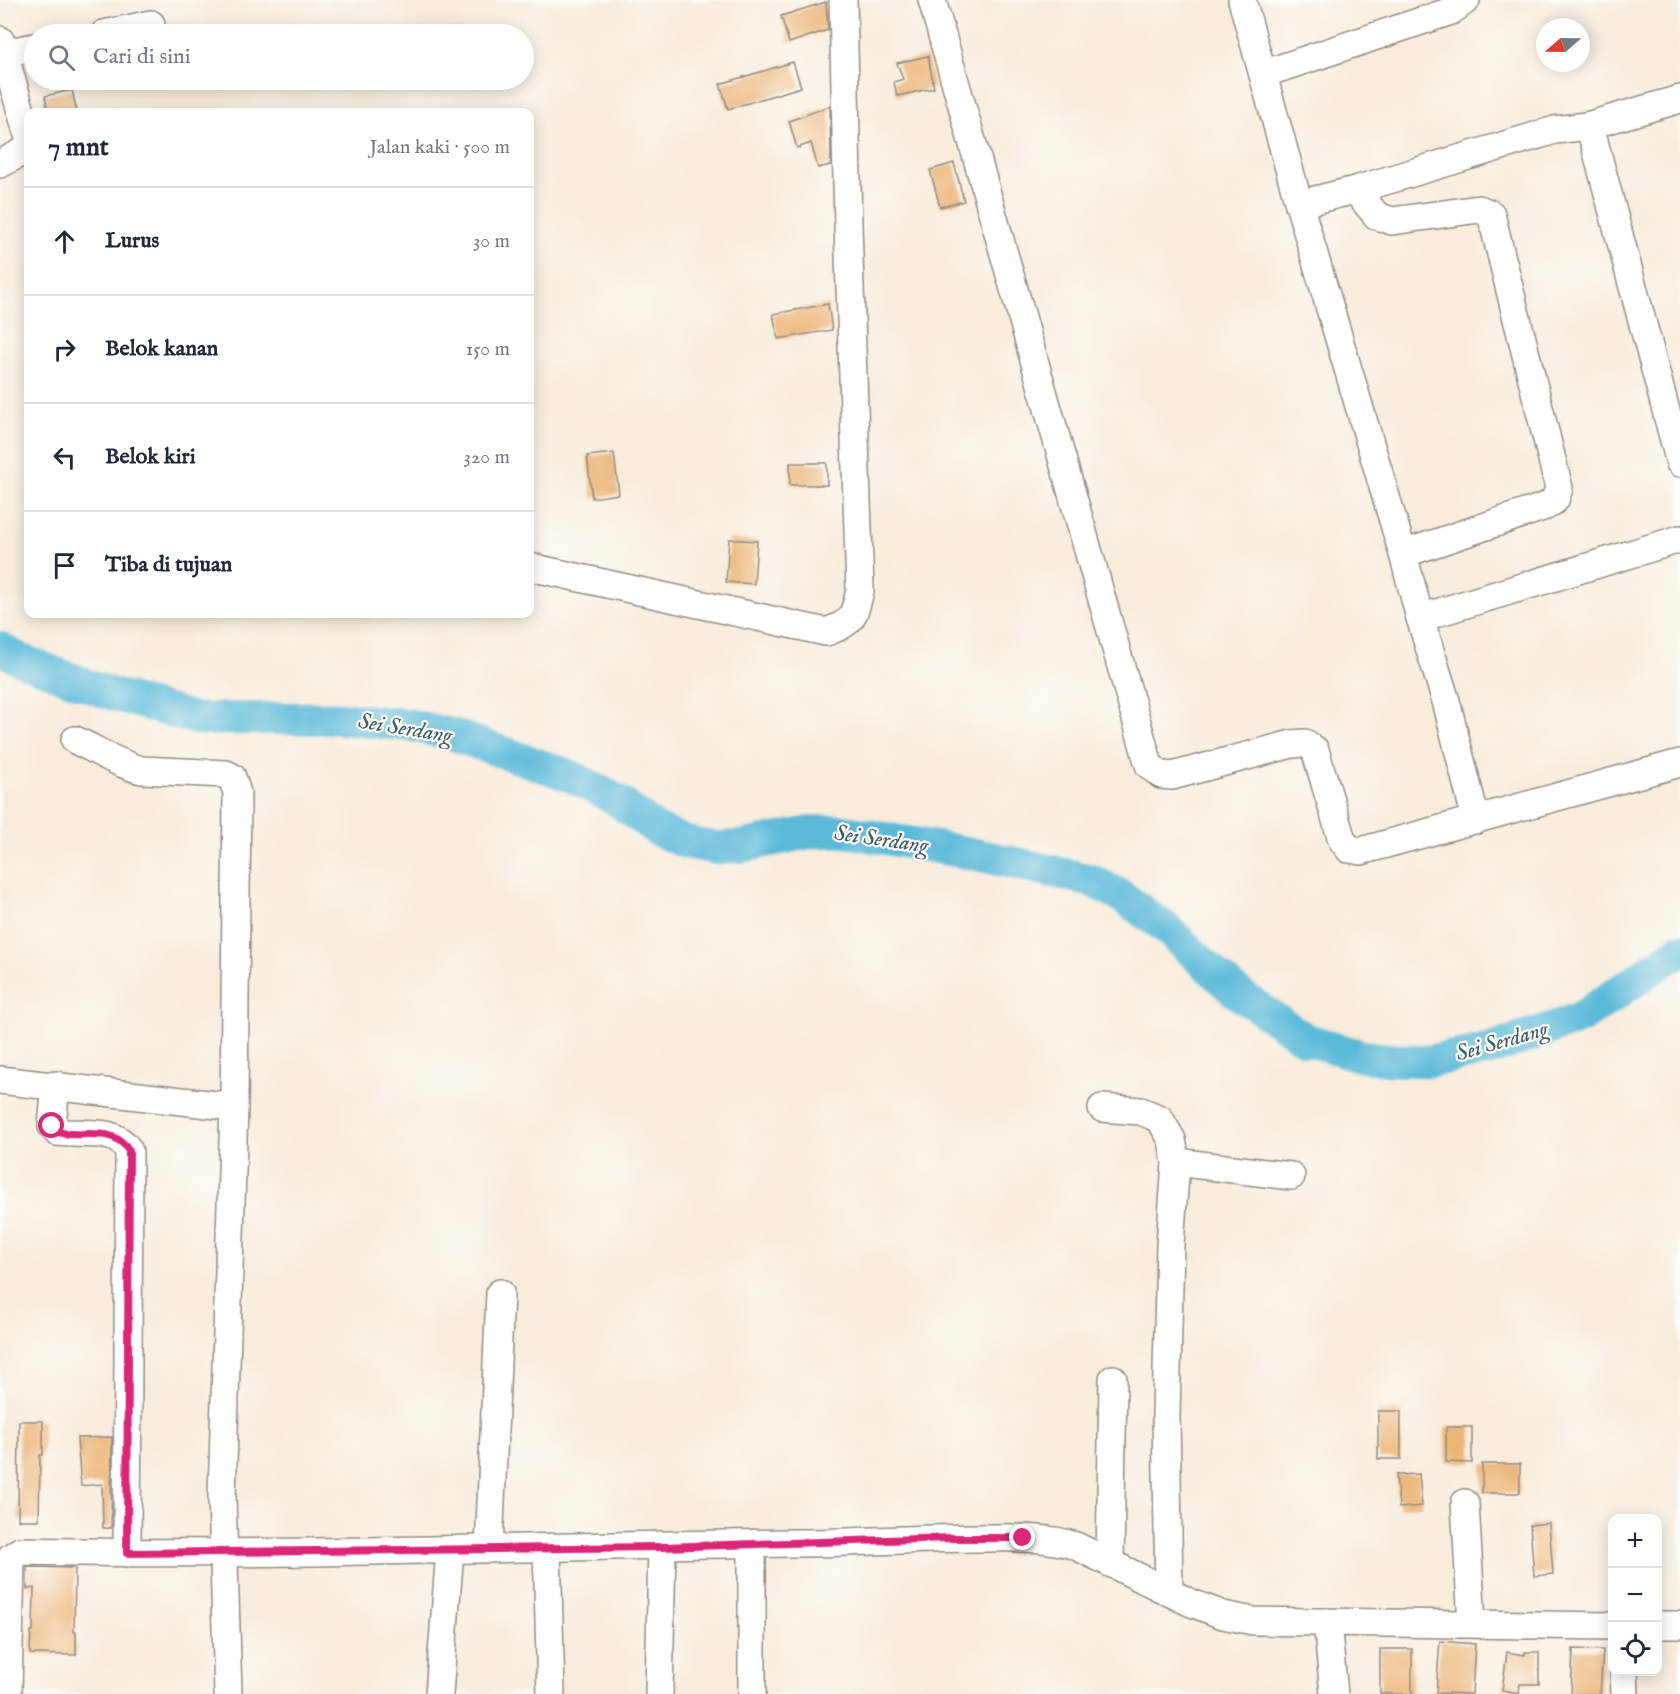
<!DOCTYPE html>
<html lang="id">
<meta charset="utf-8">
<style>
:root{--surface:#fff;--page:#f2f2f3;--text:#1f2937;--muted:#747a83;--line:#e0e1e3}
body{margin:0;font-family:"IM FELL English",serif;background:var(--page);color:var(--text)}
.controls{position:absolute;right:18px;bottom:18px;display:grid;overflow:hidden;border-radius:12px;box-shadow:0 3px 15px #0003}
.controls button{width:54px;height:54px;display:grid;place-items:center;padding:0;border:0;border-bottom:2px solid var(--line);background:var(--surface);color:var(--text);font:30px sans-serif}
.compass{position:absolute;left:1536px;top:18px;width:54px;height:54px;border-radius:50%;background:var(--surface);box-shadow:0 3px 15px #0003;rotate:250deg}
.stop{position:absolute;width:18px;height:18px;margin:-14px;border:4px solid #db2777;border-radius:50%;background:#fff}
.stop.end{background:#db2777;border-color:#fff;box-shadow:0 2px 6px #0008}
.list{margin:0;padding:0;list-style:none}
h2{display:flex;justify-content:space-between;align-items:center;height:78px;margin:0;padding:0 24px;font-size:26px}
h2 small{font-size:20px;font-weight:400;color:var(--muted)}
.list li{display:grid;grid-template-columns:39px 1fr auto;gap:18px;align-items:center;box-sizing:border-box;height:108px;padding:0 24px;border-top:2px solid var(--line)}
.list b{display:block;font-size:22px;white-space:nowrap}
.list em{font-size:20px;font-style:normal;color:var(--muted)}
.icon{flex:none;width:33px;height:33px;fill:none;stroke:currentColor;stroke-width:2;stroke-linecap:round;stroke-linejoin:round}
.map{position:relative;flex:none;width:1680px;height:1694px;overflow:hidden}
.search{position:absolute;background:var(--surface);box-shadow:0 3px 15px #0003;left:24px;top:24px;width:510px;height:66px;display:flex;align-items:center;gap:15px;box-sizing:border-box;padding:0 21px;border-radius:33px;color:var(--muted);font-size:22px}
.panel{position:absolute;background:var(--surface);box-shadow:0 3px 15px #0003;left:24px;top:108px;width:510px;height:510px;border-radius:12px}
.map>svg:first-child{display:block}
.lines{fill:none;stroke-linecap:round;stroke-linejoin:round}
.river{stroke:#5bbad9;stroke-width:33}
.building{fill:#ecb679}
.minor-casing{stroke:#928c83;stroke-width:30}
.minor{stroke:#fff;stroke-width:27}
.route{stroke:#db2777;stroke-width:8}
.labels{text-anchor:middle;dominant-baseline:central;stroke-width:4.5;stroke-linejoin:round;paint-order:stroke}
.water-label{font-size:22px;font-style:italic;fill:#3c5d68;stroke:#fdfcf7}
</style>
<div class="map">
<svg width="1680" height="1694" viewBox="0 0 1680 1694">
<rect width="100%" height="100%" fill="#fdfcf7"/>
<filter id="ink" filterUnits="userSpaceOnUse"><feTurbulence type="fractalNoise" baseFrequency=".0167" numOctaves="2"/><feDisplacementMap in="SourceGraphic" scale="12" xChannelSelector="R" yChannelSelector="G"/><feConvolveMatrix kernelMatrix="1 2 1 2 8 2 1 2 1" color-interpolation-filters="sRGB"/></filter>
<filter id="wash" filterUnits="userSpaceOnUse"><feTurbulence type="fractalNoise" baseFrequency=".008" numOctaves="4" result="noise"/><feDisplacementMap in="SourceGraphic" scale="24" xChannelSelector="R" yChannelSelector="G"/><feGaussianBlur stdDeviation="1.35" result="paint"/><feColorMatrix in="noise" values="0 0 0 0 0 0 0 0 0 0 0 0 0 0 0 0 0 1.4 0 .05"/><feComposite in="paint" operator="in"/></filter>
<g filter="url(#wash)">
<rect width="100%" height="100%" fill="#f8ecdb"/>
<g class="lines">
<path class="river" d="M0 648 21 660 108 693 197 719 334 718 410 725 454 735 573 777 615 799 657 830 685 842 714 848 743 846 812 832 842 831 974 854 1090 880 1118 894 1166 928 1233 990 1305 1039 1361 1056 1391 1060 1429 1061 1489 1050 1580 1018 1680 950"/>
</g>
<g id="blocks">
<g class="building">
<path d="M826 2 828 30 789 43 781 16Z"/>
<path d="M928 56 934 88 897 96 894 82 903 79 897 63Z"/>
<path d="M793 62 801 87 728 109 720 84Z"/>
<path d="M72 90 77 112H48L45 96Z"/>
<path d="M830 106 831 165 818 168 811 143 797 148 789 121Z"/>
<path d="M954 163 964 201 940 207 930 170Z"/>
<path d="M828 304 832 330 778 339 773 314Z"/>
<path d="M614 453 619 494 592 498 587 456Z"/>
<rect x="790" y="463" width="37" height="22"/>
<path d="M729 539 757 541 754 584 726 582Z"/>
<rect x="1378" y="1411" width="23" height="48"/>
<path d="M19 1421H43V1455H40L39 1520H18Z"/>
<path d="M1446 1427H1472V1463L1446 1462Z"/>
<path d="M112 1437 111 1528H103L102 1484 81 1486 77 1438Z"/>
<rect x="1482" y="1464" width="38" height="29"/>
<path d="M1419 1474 1422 1506 1399 1508 1396 1475Z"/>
<path d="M1549 1523 1553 1574 1534 1576 1530 1525Z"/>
<path d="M27 1567 75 1568 74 1632H76V1655L30 1654 31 1631H33L34 1588 27 1589Z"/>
<path d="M1440 1641 1475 1644 1472 1694 1436 1693Z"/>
<rect x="1380" y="1649" width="32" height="45"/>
<path d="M1573 1649 1603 1650 1600 1694H1571Z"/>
<path d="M1507 1652 1525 1655V1652H1539V1684H1520L1519 1694 1502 1691Z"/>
</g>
</g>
</g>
<g filter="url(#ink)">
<use href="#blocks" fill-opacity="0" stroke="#928c83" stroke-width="1.5"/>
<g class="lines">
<defs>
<g id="minor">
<path d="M932 0 1149 765 1161 775 1172 776 1292 744 1305 743 1315 750 1342 840 1349 849 1361 851 1680 763"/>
<path d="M1242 0 1299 204 1403 554 1420 618 1446 701 1476 820"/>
<path d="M104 34 151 24"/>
<path d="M0 40 28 135"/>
<path d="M4 53 34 47"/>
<path d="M1263 74 1451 11 1466 0"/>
<path d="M1587 126 1680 99"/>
<path d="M0 164 28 149"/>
<path d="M1355 190 1377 216 1392 221 1479 209 1491 214 1559 488 1555 500 1546 506 1403 554"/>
<path d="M1299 204 1355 190 1555 130 1587 126 1594 141 1680 463"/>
<path d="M530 567 826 632C853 622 853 619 860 591L848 225 843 0"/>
<path d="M1420 618 1680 539"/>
<path d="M75 740C97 750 119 765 142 770L226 774 232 777 237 793 234 1107 222 1496 228 1694"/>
<path d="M0 1080 234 1107"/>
<path d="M56 1085 52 1126 57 1132C81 1136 115 1126 129 1151L127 1553"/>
<path d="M1102 1108 1141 1111 1160 1119 1172 1140 1176 1162 1170 1244 1166 1416 1169 1591"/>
<path d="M1176 1162 1291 1176"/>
<path d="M1465 1503 1472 1623"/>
<path d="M547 1548 551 1694"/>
<path d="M489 1549 500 1293"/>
<path d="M1110 1563 1113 1379"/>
<path d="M1327 1622 1334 1694"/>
<path d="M1658 1625H1680"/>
<path d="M1624 1672 1625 1694"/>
<path d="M8 1694 11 1557 20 1551C278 1557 537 1546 795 1543 857 1543 919 1538 981 1538 1013 1538 1045 1536 1076 1546L1189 1602 1223 1615 1253 1621 1612 1626"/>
<path d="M439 1694 450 1550"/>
<path d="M659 1694 662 1547"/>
<path d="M752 1694V1544"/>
</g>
</defs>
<use href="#minor" class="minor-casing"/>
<use href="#minor" class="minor"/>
</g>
</g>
<g class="lines" filter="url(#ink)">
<path class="route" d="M52 1126C65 1146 111 1119 129 1151L127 1553 662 1547 952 1538H1023"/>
</g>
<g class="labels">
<g class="water-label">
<text transform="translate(405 729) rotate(9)">Sei Serdang</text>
<text transform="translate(881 840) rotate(8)">Sei Serdang</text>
<text transform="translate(1502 1042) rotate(-16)">Sei Serdang</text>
</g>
</g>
</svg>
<div class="controls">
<button>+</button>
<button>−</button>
<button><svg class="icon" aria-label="locate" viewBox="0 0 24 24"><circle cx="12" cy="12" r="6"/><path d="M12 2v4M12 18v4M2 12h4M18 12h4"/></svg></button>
</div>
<svg class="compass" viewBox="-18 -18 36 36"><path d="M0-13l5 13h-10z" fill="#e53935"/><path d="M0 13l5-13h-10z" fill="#747a83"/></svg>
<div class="stop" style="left:52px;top:1126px"></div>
<div class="stop end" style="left:1023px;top:1538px"></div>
<div class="search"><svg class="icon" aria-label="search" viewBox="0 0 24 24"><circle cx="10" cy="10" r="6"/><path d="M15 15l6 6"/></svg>Cari di sini</div>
<section class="panel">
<h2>7 mnt<small>Jalan kaki · 500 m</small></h2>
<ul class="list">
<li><svg class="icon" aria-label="ahead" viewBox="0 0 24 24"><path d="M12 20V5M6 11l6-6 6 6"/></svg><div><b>Lurus</b></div><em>30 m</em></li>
<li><svg class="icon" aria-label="right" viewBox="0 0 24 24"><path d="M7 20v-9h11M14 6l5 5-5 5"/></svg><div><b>Belok kanan</b></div><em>150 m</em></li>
<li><svg class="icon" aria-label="left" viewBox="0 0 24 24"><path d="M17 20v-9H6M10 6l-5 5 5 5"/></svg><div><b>Belok kiri</b></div><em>320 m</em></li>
<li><svg class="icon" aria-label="arrive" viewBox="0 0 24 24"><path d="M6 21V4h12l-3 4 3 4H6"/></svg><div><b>Tiba di tujuan</b></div></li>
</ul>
</section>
</div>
